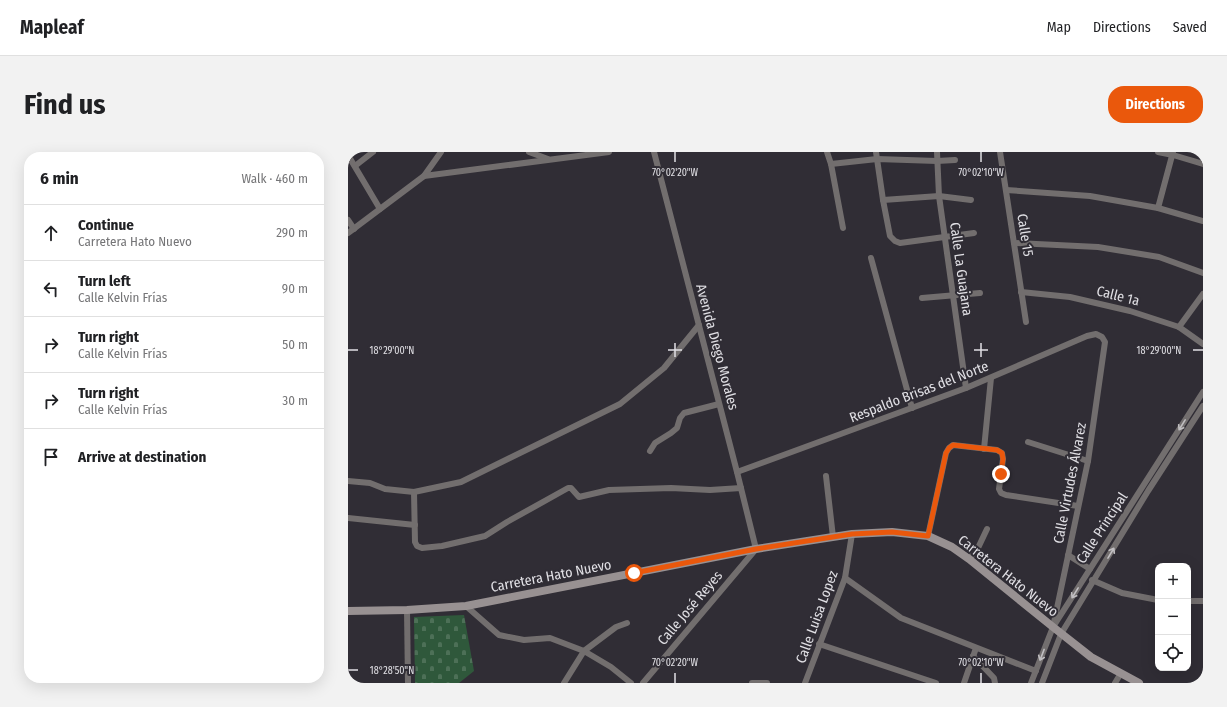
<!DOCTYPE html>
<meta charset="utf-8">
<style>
:root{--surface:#fff;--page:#f2f2f2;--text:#202124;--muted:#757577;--line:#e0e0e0;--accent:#ea580c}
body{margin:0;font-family:"Fira Sans Condensed",sans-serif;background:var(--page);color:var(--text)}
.controls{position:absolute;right:12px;bottom:12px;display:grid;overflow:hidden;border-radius:8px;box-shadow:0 4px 16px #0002}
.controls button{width:36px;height:36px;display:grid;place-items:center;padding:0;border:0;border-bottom:1px solid var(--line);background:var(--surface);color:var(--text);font:20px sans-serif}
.stop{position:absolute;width:12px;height:12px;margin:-9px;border:3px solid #ea580c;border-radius:50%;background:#fff}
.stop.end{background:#ea580c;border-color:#fff;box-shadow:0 1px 4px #0008}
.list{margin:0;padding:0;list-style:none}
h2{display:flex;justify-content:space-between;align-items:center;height:52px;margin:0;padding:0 16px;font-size:17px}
h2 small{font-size:13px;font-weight:400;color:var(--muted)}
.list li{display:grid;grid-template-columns:26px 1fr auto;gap:12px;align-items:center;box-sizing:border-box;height:56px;padding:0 16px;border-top:1px solid var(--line)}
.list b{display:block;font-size:15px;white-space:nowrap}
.list p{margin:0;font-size:13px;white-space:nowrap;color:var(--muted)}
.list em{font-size:13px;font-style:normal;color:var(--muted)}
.icon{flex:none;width:22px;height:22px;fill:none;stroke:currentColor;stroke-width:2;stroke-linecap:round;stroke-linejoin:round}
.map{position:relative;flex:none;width:855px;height:531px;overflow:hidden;border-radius:16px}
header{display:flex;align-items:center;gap:24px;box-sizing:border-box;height:56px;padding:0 20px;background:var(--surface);border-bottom:1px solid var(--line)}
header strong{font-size:19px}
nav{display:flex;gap:22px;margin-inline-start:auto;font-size:14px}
.intro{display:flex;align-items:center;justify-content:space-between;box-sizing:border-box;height:96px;padding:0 24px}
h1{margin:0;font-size:28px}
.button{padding:10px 18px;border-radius:16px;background:var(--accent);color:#fff;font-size:14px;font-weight:700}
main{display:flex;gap:24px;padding:0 24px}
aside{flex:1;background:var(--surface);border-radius:16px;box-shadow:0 4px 16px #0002}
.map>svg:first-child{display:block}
.cemetery{fill:url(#cemetery-stones)}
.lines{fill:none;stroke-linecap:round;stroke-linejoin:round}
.minor{stroke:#726e6e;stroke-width:6}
.secondary{stroke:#989192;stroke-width:8}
.oneway{stroke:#c0bec1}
.route{stroke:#ea580c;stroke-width:5}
.ticks{fill:none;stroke:#e1e0e5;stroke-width:1.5}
.labels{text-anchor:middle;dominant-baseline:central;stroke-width:4;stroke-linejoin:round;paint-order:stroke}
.street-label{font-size:14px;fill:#e1e0e5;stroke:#302d35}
.ticks-label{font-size:10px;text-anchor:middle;fill:#e1e0e5;stroke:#302d35;stroke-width:4;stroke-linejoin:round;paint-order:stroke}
</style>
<header>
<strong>Mapleaf</strong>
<nav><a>Map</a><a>Directions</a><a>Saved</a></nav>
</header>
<div class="intro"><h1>Find us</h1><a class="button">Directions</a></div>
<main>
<aside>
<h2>6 min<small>Walk · 460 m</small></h2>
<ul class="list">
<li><svg class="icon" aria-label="ahead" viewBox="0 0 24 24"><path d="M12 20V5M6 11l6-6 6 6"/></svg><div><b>Continue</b><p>Carretera Hato Nuevo</p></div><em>290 m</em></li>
<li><svg class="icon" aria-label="left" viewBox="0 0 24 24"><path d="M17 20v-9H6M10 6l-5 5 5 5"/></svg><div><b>Turn left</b><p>Calle Kelvin Frías</p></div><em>90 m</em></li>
<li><svg class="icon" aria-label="right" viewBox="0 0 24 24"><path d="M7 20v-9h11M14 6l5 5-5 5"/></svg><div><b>Turn right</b><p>Calle Kelvin Frías</p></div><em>50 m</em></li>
<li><svg class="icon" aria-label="right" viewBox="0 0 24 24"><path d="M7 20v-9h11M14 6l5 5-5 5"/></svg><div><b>Turn right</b><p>Calle Kelvin Frías</p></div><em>30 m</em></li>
<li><svg class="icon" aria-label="arrive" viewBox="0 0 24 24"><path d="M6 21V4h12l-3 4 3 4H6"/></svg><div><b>Arrive at destination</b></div></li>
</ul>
</aside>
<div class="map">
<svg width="855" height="531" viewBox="0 0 855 531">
<defs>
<pattern id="cemetery-stones" width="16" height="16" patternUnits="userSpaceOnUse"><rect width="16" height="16" fill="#2f583b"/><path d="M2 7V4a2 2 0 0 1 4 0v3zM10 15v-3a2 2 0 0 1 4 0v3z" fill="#4d7057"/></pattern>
</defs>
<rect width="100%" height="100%" fill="#302d35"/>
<path class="cemetery" d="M116 463 126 519 111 531H67L66 465Z"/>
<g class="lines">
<g class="minor">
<path d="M181 0 200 7"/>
<path d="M479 0 483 12 495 76"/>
<path d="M528 0 535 48 542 84 547 89 552 91 626 81"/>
<path d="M589 0 591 44 618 236"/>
<path d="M652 0 678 170"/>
<path d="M810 0 825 3 855 12"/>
<path d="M850 0 855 1"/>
<path d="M0 3 32 57"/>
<path d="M483 12 529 7 589 9 607 8"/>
<path d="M7 14 25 0"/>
<path d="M76 24 93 0"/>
<path d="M658 38 742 44 810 56 855 69"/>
<path d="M535 48 591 44 623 48"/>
<path d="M810 56 825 0"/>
<path d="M0 68 6 77"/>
<path d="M0 81 76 24 261 0"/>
<path d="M666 91 750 95 811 105 855 121"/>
<path d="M523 106 564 256"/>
<path d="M673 140 722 145 782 159 831 175 855 192"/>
<path d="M574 146 632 141"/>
<path d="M831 175 855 142"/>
<path d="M680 290 740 309"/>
<path d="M636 297 643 226"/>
<path d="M302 299 307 291 323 281 329 276 332 266 336 261 371 252"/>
<path d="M389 320 618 236 739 184 748 182 754 185 757 190 740 309 705 475"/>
<path d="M478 324 485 385"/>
<path d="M0 329 22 331 37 337 66 340 113 330 272 252 316 216 351 173"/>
<path d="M66 340 67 390 69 394 74 396 94 394 137 384 159 370 220 336H223L231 345 261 338 323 336 362 338 393 336"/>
<path d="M0 366 67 373"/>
<path d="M580 384 598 301 601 296 605 293 649 298 654 301 655 307 651 337 653 341 658 343 730 354"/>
<path d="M720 403 742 417"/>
<path d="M621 407 630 396 639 377"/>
<path d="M497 426 553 466 688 519"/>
<path d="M744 428 774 441 810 448"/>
<path d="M840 449H855"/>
<path d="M118 454 151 483 176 488 202 486 236 499 263 515 283 531"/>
<path d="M59 458 60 531"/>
<path d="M471 492 588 531"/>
<path d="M625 504 646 526 647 531"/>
<path d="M216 531 236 499 268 475 279 471"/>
<path d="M295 531 408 397 389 320 306 0"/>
<path d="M404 531H419"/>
<path d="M457 531 497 426 504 382"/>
<path d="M616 531 628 496"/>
<path d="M683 531 705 475 855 240"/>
<path d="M694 531 713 482 800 339 855 254"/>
<path d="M767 531 773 521"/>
</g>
<path class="secondary" d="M0 459 59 458 118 454 408 397 504 382 544 380 580 384 604 395 621 407 705 475 743 505 791 531"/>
</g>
<defs><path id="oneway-shaft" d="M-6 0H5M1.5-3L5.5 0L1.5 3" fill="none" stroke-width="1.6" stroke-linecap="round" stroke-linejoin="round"/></defs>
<g class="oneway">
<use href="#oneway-shaft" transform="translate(834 273) rotate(122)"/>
<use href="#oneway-shaft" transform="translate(763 401) rotate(-59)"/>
<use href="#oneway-shaft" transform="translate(727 441) rotate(122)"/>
<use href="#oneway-shaft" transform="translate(694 503) rotate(111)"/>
</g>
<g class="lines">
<path class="route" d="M286 421 408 397 504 382 544 380 580 384 598 301 601 296 605 293 649 298 654 301 655 307 653 322"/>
</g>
<path class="ticks" d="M327 0V10M633 0V10M327 191V205M633 191V205M0 198H10M320 198H334M626 198H640M845 198H855M0 518H10M327 521V531M633 521V531"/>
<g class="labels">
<g class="street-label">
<text transform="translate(677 83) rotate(81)">Calle 15</text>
<text transform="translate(613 117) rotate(82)">Calle La Guajana</text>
<text transform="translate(770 144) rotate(14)">Calle 1a</text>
<text transform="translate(369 195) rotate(75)">Avenida Diego Morales</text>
<text transform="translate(571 240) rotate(-21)">Respaldo Brisas del Norte</text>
<text transform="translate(722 331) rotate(-79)">Calle Virtudes Álvarez</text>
<text transform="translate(754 376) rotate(-57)">Calle Principal</text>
<text transform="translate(203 424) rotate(-11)">Carretera Hato Nuevo</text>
<text transform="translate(660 424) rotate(38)">Carretera Hato Nuevo</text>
<text transform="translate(342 456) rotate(-50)">Calle José Reyes</text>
<text transform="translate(469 465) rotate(-70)">Calle Luisa Lopez</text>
</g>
</g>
<g class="ticks-label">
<text x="327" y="24">70°02'20"W</text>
<text x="633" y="24">70°02'10"W</text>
<text x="44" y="202">18°29'00"N</text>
<text x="811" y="202">18°29'00"N</text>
<text x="327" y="514">70°02'20"W</text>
<text x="633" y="514">70°02'10"W</text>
<text x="44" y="522">18°28'50"N</text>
</g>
</svg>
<div class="controls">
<button>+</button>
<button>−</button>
<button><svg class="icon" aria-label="locate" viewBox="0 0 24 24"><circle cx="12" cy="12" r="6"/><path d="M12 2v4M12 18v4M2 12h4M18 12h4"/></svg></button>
</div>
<div class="stop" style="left:286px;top:421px"></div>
<div class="stop end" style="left:653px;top:322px"></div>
</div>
</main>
